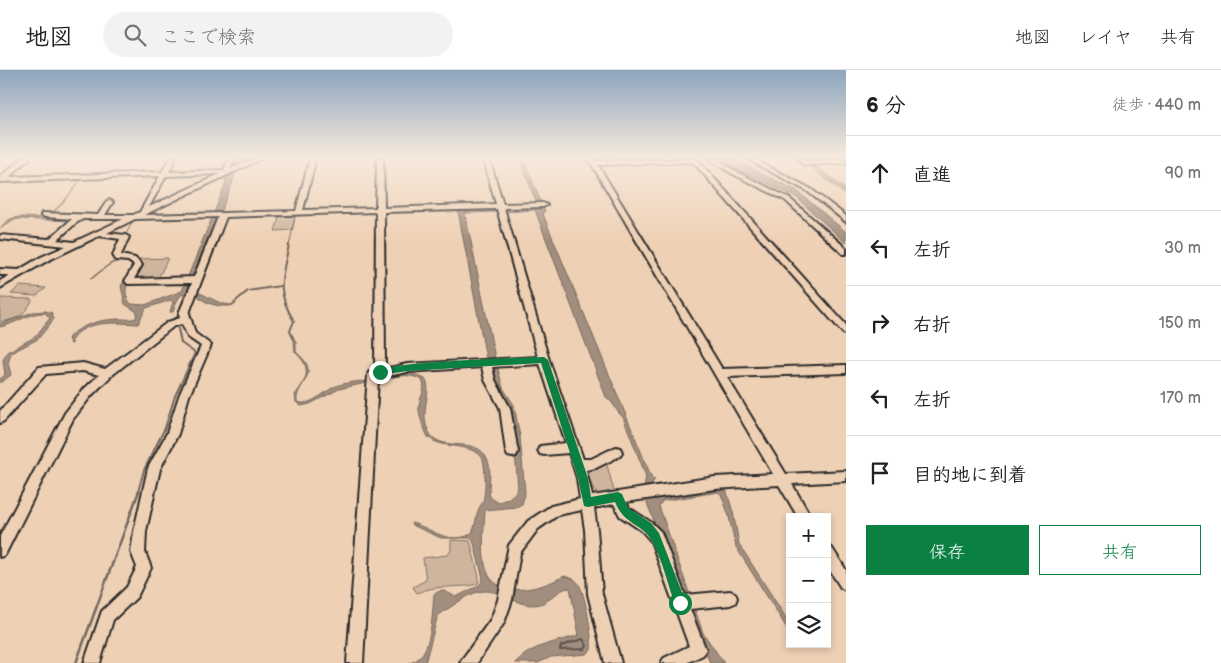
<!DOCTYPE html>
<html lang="ja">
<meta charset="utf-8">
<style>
:root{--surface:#fff;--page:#f2f2f2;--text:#202124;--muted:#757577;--line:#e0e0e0;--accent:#0b8043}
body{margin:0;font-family:"Balsamiq Sans","Klee One",sans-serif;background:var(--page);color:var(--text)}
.controls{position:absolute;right:15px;bottom:15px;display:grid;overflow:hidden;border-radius:0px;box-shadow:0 2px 8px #0003}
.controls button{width:45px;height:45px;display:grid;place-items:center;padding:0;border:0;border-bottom:1px solid var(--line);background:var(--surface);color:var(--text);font:25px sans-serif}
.stop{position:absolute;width:15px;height:15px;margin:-11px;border:4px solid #0b8043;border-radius:50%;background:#fff}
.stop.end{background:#0b8043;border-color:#fff;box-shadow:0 1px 5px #0008}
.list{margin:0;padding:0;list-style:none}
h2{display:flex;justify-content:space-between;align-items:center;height:65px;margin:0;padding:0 20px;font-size:21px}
h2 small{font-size:16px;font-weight:400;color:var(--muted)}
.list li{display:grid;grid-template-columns:32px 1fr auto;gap:15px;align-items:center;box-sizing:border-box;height:75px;padding:0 20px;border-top:1px solid var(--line)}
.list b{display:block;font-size:19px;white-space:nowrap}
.list em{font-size:16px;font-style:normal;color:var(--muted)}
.actions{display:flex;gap:10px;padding:15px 20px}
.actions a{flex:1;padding:11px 0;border:1px solid var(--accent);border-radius:0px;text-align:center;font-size:18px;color:var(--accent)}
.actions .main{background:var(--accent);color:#fff}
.icon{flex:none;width:28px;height:28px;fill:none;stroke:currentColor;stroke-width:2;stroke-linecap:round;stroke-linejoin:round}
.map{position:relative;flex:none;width:846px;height:593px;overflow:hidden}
header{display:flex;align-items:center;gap:30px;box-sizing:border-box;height:70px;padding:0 25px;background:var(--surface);border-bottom:1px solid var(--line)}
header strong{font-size:24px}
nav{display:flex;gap:28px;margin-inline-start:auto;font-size:18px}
.search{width:350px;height:45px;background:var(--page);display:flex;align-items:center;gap:12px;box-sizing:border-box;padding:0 18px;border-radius:28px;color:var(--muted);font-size:19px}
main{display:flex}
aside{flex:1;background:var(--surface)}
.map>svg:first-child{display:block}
.green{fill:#cfb59e;stroke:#7d7064}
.water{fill:#a28e7e;stroke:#72665d}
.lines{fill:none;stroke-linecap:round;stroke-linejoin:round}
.shore{stroke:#5b534c;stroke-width:2}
.stream-far2{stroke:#72665d;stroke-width:1}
.stream-far1{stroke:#72665d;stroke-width:2}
.stream{stroke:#72665d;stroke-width:2.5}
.river{fill:#a28e7e;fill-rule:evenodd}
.minor-casing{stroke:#2b2b2b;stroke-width:4}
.minor{fill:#eed0b4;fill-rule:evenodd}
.route{fill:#0b8043}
</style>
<header>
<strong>地図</strong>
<div class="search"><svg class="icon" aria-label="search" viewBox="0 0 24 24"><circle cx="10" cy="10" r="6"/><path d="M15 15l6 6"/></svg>ここで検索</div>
<nav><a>地図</a><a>レイヤ</a><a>共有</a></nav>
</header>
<main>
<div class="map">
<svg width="846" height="593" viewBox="0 0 846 593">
<rect width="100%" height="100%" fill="#eed0b4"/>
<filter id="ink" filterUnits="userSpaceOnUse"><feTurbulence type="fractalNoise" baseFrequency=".02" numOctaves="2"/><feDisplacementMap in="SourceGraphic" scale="10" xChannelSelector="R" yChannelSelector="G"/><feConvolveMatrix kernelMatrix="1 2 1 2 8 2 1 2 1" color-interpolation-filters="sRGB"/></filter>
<g filter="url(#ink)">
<g class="green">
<path d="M280 144H295L292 160 275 161Z"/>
<path d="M168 188 158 209 131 211 140 192 136 189Z"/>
<path d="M20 216 46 218 36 226 11 224Z"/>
<path d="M0 228 31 229 32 231C23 246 18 249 0 252Z"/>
<path d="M606 391 615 425 601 426 594 421 584 396Z"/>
<path d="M451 470 470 471 479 507 478 514C457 519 436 514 417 523L413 517 426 510 423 488 448 485 451 480Z"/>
</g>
<g class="water">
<path d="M233 88H239L232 114 190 220C206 223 215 234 231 235L237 230 235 235C222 238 205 235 196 224L181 225 177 231 173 242H170L173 232 171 230 146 238 138 254C116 253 84 249 71 271L73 273 70 274 68 268C81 254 102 249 121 249 126 249 131 250 136 248L137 242 125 234 121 216 132 198 131 193C115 186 104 199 93 208L90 209C105 199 115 183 135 194 130 207 120 222 131 234L145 235 182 221 224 118 228 100Z"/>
<path d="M519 88H523L545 142H542L651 406 655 410 652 412 655 420 725 416 733 442 739 474 790 554V563L736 477 728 443 721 424 718 422 662 431 659 436 703 563 724 593H710L645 428 647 425 644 417 646 406 623 347C615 341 614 332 606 327L535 140 504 142 503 139 538 136Z"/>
<path d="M719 88H735L762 104 796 120 846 162V173L796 127 741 101Z"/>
<path d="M82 108 63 133 51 144 72 149 71 151 19 149 11 151 0 159C13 138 31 153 47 145 62 138 72 120 82 108Z"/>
<path d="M496 138 497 142 465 143 495 288H486L458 141 456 139Z"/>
<path d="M46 241 52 243 54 249 38 269 11 283 8 293 11 305 0 313V309L5 305 3 290 7 282 35 267 50 248 45 243C29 242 16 254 0 257V254L33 242Z"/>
<path d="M294 272H296V282C324 305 295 312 297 332 309 337 323 323 334 317 343 313 360 310 370 312L339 319 310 334 301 336 296 332 295 325C308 308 312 298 295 282Z"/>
<path d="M491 295H497L503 318 514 335 520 367 525 423 522 434 516 437 485 440C484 458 480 490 489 506 504 530 545 517 564 506 570 508 575 508 578 513 585 521 593 569 591 580L587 584 551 587 538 593H515C533 574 555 573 579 565L570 518C558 518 552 531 540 534 517 540 501 516 478 522 466 525 449 539 438 545L425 593H409C433 589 432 543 434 524L442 520 456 527 480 515 483 508 473 470 469 468H441L412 455 411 453C430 457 447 475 469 465 476 462 475 447 478 441 479 437 482 434 483 431 486 423 486 391 481 386 467 372 442 380 428 367 424 358 418 346 419 335 420 326 427 320 422 310 406 301 391 308 374 313V307L408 301 425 309C434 321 417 343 430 364 443 383 477 365 487 389 493 401 487 415 490 427L497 432C506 431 514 426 518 418L514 371Z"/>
</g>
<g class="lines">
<path class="shore" d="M583 569 587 576 585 579 560 580 561 576Z"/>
<g class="stream-far2">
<path d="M125 166 134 149"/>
<path d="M289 176 296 143"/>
</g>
<g class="stream-far1">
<path d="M289 175C282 208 275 220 294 251L290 261 295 272"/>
<path d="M114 183 113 190H117"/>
<path d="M237 230 248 221 280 216"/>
<path d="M138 422 144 400 165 358 175 326 195 283 181 273 176 249 186 223"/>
</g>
<path class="stream" d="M76 593 139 421"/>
<path class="river" d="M798 88H807L846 119V126Z"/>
<defs>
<g id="minor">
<path d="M23 88H30L9 107 162 102 170 88H176L169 102 224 100 229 88H235L230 99 255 88H263L144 145 296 141 310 88H316L303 140 376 138 377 88H383L384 138 496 134 483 88H489L503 134 543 133 547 135 543 137 504 138 549 290 583 389H591L616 377 620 378 622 382 620 386 596 398 586 400 592 426 715 407 773 404 588 88H594L596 91 697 89 846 255V264L843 263 693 92 598 95 722 299 846 295V303L727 307 786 404 846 401V411L792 414 811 447H798L779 415 715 419 626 432 629 438 652 453 661 462 685 525 730 521 735 523 737 528 735 533 730 535 690 539 706 580 703 585 686 593H661L664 588 689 576 651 471 642 461 620 446 614 434 594 438 597 460 602 524 621 593H605L588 524 585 460 582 440 558 445 538 459 520 483 512 530 504 553 477 593H460L463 588 491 549 498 530 509 475 528 451 551 436 580 429 577 408 569 383 544 385 540 384 538 380 540 376 566 373 540 294 492 297 495 310 510 338 518 382 516 386 512 387 508 386 506 382 500 338 485 310 482 297 407 302 378 308 363 593H347L368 305 369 302 375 301 376 142 226 147 189 243 195 263 211 275 189 326 178 364 160 399 146 461 145 482 151 498 137 527 113 550 100 593H84L102 541 127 517 137 497 131 482 134 461 148 398 167 363 179 326 201 276 188 267 182 254 174 256 111 306 91 326 73 349 5 485 0 487V466L65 343 83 320 99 305 83 301 46 304 4 351 0 353V341L39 297 83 293 105 299 168 252 180 248 179 243 192 213 128 214 125 211 134 195 128 191 116 190 113 185 120 169 99 166 47 191 0 218V211L10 205H0V199L19 200 41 187 66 176 0 169V165L49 169 72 149 45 147 41 145 42 143 98 145 107 131 109 130 113 132 105 145H133L140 142 160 106 0 112V107ZM220 104 149 137 166 106ZM497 139 538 287 407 294 385 299 384 142ZM218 147 194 207 134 209 142 195 135 188 121 185 129 167 125 165 107 163 135 149ZM83 149H123L74 172 57 170 76 153Z"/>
<path d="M708 88H715L735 101 789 128 846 178V184H843L785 130 731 103Z"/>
<path d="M745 88H752L811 119 846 146V152L807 121Z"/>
<path d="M796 88H803L806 91 846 89V93L805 95Z"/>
<path d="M827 476 832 478 846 500V520L841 518 827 496Z"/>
</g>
</defs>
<use href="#minor" class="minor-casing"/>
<use href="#minor" class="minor"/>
</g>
</g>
<linearGradient id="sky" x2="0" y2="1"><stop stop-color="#8ca5be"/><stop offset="0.51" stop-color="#f7eadd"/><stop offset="1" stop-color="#f7eadd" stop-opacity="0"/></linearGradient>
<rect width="846" height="171" fill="url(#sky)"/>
<path class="route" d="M544 287 548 290 588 408 591 427 618 422 622 424 628 438 651 453 659 463 686 533 685 537H676C668 516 663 491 652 471 642 453 624 455 615 432L588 437 584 436 578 408 541 293 407 301 380 305 376 302C386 291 520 288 544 287Z"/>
</svg>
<div class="controls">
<button>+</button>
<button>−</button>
<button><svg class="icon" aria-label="layers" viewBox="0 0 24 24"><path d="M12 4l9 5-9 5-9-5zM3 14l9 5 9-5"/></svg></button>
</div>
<div class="stop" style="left:680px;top:533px"></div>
<div class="stop end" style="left:380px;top:302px"></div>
</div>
<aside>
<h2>6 分<small>徒歩 · 440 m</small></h2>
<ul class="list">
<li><svg class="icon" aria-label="ahead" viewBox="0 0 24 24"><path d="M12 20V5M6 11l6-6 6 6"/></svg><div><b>直進</b></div><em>90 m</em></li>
<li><svg class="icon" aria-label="left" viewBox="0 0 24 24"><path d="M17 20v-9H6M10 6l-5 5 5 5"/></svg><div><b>左折</b></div><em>30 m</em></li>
<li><svg class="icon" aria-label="right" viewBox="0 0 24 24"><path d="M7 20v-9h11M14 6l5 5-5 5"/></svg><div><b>右折</b></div><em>150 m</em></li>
<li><svg class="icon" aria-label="left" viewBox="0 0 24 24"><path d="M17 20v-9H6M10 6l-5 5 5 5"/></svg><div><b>左折</b></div><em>170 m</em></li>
<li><svg class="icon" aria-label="arrive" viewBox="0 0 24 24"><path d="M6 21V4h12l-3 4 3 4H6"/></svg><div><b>目的地に到着</b></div></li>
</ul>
<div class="actions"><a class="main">保存</a><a>共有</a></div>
</aside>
</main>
